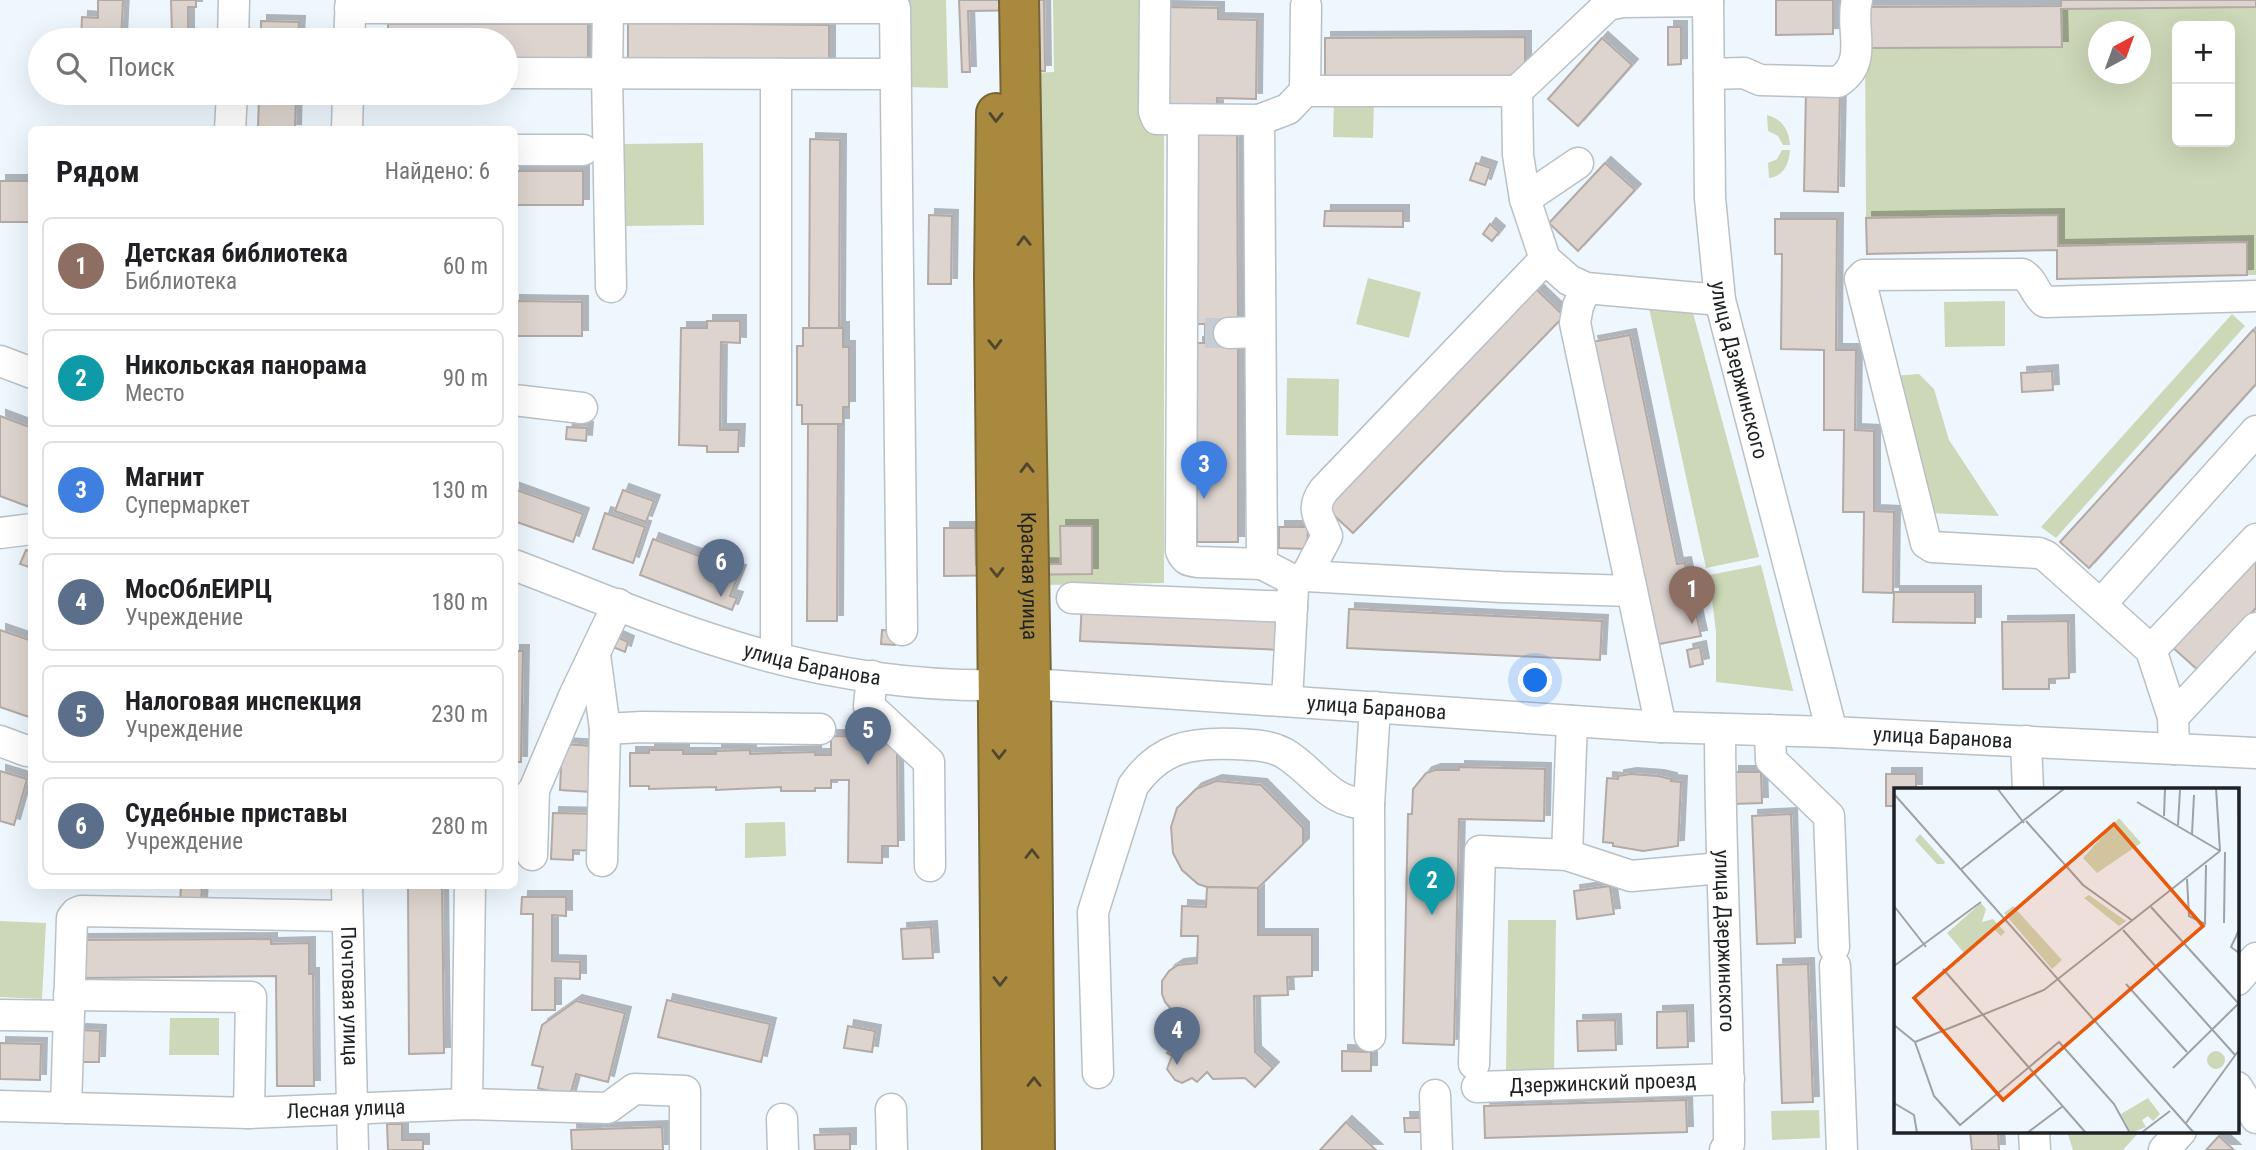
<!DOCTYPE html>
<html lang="ru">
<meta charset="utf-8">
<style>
:root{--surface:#fff;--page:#f2f2f2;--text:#202124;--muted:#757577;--line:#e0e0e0;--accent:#7c3aed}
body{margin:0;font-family:"Roboto Condensed",sans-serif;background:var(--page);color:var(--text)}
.controls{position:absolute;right:21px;top:21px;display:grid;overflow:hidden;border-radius:10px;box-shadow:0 7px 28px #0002}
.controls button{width:63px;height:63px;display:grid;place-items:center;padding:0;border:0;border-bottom:2px solid var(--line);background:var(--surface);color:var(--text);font:35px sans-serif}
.compass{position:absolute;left:2088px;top:21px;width:63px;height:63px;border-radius:50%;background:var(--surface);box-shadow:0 7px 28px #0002;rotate:41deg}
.you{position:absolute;left:1536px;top:681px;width:24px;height:24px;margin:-18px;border:5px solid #fff;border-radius:50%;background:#1a73e8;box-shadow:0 0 0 10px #1a73e833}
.badge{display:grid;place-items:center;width:46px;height:46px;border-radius:50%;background:var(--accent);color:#fff;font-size:23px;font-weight:700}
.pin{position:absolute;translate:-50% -58px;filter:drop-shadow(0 2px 4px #0008)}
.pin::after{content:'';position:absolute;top:37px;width:24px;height:21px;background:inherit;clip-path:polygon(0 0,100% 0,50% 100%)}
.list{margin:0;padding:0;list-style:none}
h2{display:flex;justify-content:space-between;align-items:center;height:91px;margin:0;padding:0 28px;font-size:30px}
h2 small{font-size:23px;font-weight:400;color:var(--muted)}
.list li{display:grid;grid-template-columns:46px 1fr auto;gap:21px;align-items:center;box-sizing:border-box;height:98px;margin:0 14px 14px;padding:0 14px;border:2px solid var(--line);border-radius:10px}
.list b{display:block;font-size:26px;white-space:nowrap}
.list p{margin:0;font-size:23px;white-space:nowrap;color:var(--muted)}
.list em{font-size:23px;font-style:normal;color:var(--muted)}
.icon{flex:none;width:38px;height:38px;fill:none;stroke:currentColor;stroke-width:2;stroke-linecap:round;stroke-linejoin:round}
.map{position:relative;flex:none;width:2256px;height:1150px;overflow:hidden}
.search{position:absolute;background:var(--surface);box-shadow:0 7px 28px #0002;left:28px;top:28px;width:490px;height:77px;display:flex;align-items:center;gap:18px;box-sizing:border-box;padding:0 24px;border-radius:38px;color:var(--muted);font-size:26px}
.panel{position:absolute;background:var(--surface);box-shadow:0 7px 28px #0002;left:28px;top:126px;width:490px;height:763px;border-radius:10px}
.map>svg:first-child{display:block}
.green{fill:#cdd8b8;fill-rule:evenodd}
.building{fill:#ddd4cf;stroke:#b2aaa4;stroke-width:2;filter:url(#shadow)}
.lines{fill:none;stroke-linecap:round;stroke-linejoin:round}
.minor-tunnel{stroke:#c5ccd2;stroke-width:30;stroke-dasharray:30 15;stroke-linecap:butt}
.minor-casing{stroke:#b9c1c7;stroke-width:33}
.highway-casing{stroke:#786535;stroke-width:42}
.minor{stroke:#fff;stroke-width:30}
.highway{stroke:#a8893e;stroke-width:38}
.oneway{stroke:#4f462d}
.labels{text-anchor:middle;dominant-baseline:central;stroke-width:5;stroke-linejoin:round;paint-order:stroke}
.street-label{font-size:21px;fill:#1f2224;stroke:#fff}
.inset-road{fill:none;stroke:#9ca2a7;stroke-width:2}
.view{fill:#e8590c;fill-opacity:0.15;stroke:#e8590c;stroke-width:3.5}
.inset-edge{fill:none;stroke:#1f2224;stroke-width:3.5}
</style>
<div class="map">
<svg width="2256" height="1150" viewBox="0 0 2256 1150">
<defs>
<filter id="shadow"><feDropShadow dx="6" dy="-6" stdDeviation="0" flood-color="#0004"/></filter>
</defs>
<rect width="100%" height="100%" fill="#eff7fe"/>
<g class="green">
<path d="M898 0H946L948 88 903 87Z"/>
<path d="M1053 0H1149L1164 128V583L1043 585 1033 73 1054 72Z"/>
<path d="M2256 7V275H2247V243L2058 246 2057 215 1866 218 1865 47H2061V9ZM2177 26H2230V142H2177ZM2098 32H2140V74H2098Z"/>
<path d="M1334 99 1374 100 1373 138 1333 137Z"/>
<path d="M1767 115C1782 119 1789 130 1790 145H1783L1778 136 1768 131Z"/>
<path d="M703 143 704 225 626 226 624 144Z"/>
<path d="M1782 150H1790C1789 164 1784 176 1769 178L1768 163 1777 159Z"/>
<path d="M1368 278 1421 292 1409 338 1356 324Z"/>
<path d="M2005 301V346L1945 347 1944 302Z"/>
<path d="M1649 308 1693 313 1759 557 1706 568Z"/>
<path d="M2232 314 2245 326 2056 538 2041 527Z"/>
<path d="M1919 374 1934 389 1949 440 1999 516 1925 513 1893 376Z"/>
<path d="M1287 378 1339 379 1338 436 1286 435Z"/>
<path d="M1761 565 1793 690V691L1716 682V632L1709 575Z"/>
<path d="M785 822 786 856 745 858V823Z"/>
<path d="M1508 920H1556L1554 1074 1506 1073Z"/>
<path d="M0 921 46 923 42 999 0 997Z"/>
<path d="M170 1018H219V1055H169Z"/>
<path d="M1819 1110 1820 1138 1772 1140 1771 1111Z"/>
<path d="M2067 1131H2140L2123 1150H2073Z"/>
</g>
<g class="building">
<path d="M98 0H123L121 40 81 38 82 17 98 18Z"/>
<path d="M171 0H196V7H188V35H172Z"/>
<path d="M959 0H1044L1045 71H1036L1035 10 968 11 970 72H962Z"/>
<path d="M1776 0H1833V34L1776 35Z"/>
<path d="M2061 0H2256V7L2061 9 2062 47 1865 48V7L2061 6Z"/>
<path d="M1166 7 1218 8V19L1257 20 1256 99 1217 98V113L1165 112Z"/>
<path d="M261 21 299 22 298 40H261Z"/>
<path d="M628 23 829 25V66L628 64Z"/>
<path d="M388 24H588V67H506V40H388Z"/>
<path d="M1668 27H1681V64L1668 65Z"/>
<path d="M1525 37V78H1325V38Z"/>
<path d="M1602 38 1632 65 1578 126 1548 99Z"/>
<path d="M1806 90 1840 91 1838 192 1804 191Z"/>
<path d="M259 93H296L295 130H258Z"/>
<path d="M1194 127H1237L1238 324 1229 333H1205V324H1195Z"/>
<path d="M810 139 840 140 839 328H809Z"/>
<path d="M1476 163 1491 168 1485 185 1470 180Z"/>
<path d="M1605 163 1635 190 1578 251 1549 223Z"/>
<rect x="514" y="171" width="69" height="34"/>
<rect x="0" y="181" width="32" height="41"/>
<path d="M1325 211H1403V227L1324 226Z"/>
<path d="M929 215 952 216 951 284H928Z"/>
<path d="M2058 215V246L2247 242V275L2057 279V250L1867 254 1866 218Z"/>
<path d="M1775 219H1837L1836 350H1856L1855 430 1874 431V511L1894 512 1893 592H1975V623L1893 622 1894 593 1863 592 1864 512H1843L1844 430H1824V350L1781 349 1782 254H1775Z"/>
<path d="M1490 224 1499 232 1492 241 1483 234Z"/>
<path d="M1535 288 1564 316 1353 533 1324 506Z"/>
<path d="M514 301 582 302V336H514Z"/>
<path d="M707 321H740V343L721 342 720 430H739L738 452H707V446L679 445 681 328H707Z"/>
<path d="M803 328H843V347H849V407H843V424H802V405H797V346H803Z"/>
<path d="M2253 330 2256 333V384L2089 568 2060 542Z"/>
<path d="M1205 333H1229L1238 342V542H1197V343H1205Z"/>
<path d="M1630 335 1677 564 1685 563 1701 636 1654 645 1592 342Z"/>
<path d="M2052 371 2053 390 2022 392 2021 373Z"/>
<path d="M0 416 32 428V508L0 496Z"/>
<path d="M808 424H838L837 621H807Z"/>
<path d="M567 427 587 428 586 441 566 439Z"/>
<path d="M514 489 583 514 573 542 514 521Z"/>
<path d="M623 490 654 501 646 522 615 511Z"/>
<path d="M605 513 645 527 633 563 593 549Z"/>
<path d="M1060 526H1092V574L944 576V528H975L976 565 1061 564Z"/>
<path d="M1279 527H1308L1307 549 1279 548Z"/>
<path d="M653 539 740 571 730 596 737 598 732 610 640 575Z"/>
<path d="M26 550 32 552V568L20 564Z"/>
<path d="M2256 553V608L2199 671 2171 646Z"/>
<path d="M1082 601 1282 610 1281 650 1080 641Z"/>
<path d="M1349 609 1602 621 1600 660 1347 648Z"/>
<path d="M2068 621 2069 678 2049 679V689H2003L2002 622Z"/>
<path d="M0 630 32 641V718L0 707Z"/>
<path d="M882 630 897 631 895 645 881 644Z"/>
<path d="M617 637 628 642 625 652 613 647Z"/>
<path d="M1700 647 1703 664 1690 667 1687 650Z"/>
<path d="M514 651H523L521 762H514Z"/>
<path d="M831 736 878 737 893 746 897 753 898 846H882V863L848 862 849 780H831V788H815V791H781V787L716 790V787L649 789V786H630V753H649V750H683V754H716V751L750 750V754L815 752V755H831Z"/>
<path d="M562 744 593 746 591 792 560 790Z"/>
<path d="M1459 767 1545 769 1544 821 1459 819 1454 1045 1403 1043 1408 814H1412L1413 789 1426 773 1435 770H1459Z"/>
<path d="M0 771 27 779 14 825 0 821Z"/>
<path d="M1733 772H1761L1762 803 1733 804Z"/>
<path d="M1631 774 1658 776 1671 779V781L1681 782 1678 846 1643 851 1613 846V843L1603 842 1607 778 1618 779V776Z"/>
<path d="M1886 774H1916V790H1896V806H1886Z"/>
<path d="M1216 781 1261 785 1303 828V844L1258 888 1207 887 1198 884 1182 870 1173 853 1171 827 1177 808 1196 789Z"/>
<path d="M553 813 600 814 598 851 573 850V860L551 859Z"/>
<path d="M1791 814 1795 943 1757 944 1752 816Z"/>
<path d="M181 886H202L201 904 180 903Z"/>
<path d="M408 886H442L444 1053 409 1054Z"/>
<path d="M1610 886 1614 914 1577 919 1574 891Z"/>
<path d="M1207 887 1258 888V935H1312V976L1287 977 1288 995 1254 996 1255 1052 1273 1068 1255 1087 1245 1078 1213 1079 1207 1072 1197 1082 1192 1078 1182 1083 1175 1080 1167 1069 1172 1056 1167 1053 1176 1043 1169 1037 1172 1010 1165 1002 1162 994V981L1169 971 1178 965 1197 963 1198 936H1181L1182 906 1206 907Z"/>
<path d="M522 897H566V916L552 915V961L580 962V979L555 978V1010H532L533 914H521Z"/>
<path d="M931 927 933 958 903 959 901 929Z"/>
<path d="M271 939V944L309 943V974H313L314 1086H277L276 976 82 978 81 940Z"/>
<path d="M1808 964 1813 1102 1782 1103 1777 965Z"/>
<path d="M667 1000 770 1024 761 1062 658 1037Z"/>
<path d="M576 1001 625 1013 608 1082 576 1074 570 1096 538 1088 543 1067 532 1065 542 1025Z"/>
<path d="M1687 1011 1688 1047 1657 1048V1012Z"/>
<path d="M1615 1020 1616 1050 1578 1051 1577 1021Z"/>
<path d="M848 1026 875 1031 872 1052 844 1048Z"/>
<path d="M80 1030 100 1031 99 1062H79Z"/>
<path d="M0 1043 41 1044 40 1080 0 1079Z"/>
<path d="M1342 1051 1371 1052V1071H1342Z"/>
<path d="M1686 1100 1687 1132 1485 1138 1484 1106Z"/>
<path d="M1404 1118H1421V1132H1405Z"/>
<path d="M1346 1122 1359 1134 1376 1150H1320Z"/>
<path d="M387 1124H402V1140H423V1150H388Z"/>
<path d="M662 1127 663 1150H572L571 1130Z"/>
<path d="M1970 1131H1998L1999 1150H1972Z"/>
<path d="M850 1134V1150H815L814 1135Z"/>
<path d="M2219 1136 2234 1150H2206Z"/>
</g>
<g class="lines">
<path class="minor-tunnel" d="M1205 333H1229"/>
<defs>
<g id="minor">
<path id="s1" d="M1708 0 1710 198 1720 300 1832 732"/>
<path d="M1155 2 1154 112 1157 119 1259 120 1288 109 1305 91H1517L1608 5 1622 2 1708 1"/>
<path d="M608 7 607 74 611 287"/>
<path d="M350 8H895L902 630"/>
<path d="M233 40 234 0"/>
<path d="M349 40 351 0"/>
<path d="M506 73 895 74"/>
<path d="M1709 74 1744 73 1760 80 1838 82C1870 61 1849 29 1857 0"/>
<path d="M1305 91 1306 6"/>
<path d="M1517 91 1518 155 1525 199 1545 259 1569 280 1586 288 1720 300"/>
<path d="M1259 120 1262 564"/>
<path d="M1183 121 1181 551C1185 560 1188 561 1198 562L1262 564 1293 580 1306 576 1502 587 1632 591"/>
<path d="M230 130 232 93"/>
<path d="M347 130 348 93"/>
<path d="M514 150H583"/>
<path d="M1525 199 1578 163"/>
<path d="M1586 288 1578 306 1575 323 1661 727"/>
<path d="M1229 333 1260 332"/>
<path d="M0 361 32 373"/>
<path d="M514 400 582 408"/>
<path d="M0 533 32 529"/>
<path id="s2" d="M514 565C586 592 657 623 730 645 825 675 932 690 1031 684L1661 727 1832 732 2256 753"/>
<path d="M1306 576 1327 536C1319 517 1310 509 1324 490L1545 259"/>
<path d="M1072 598 1292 607"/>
<path d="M2101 604 2256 431"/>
<path d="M2151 650 2256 539"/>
<path d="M595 655 605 729 642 727 820 729"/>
<path d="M776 657V74"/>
<path d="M872 676 869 706 929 762 930 866"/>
<path d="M1287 701 1293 587"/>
<path d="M2173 717 2256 628"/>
<path id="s3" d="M1720 729C1720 868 1729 1006 1729 1144L1725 1150"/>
<path d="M1770 730 1771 760 1829 816 1834 947"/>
<path d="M0 741 27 751"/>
<path d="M2026 741 2028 790"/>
<path d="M2174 749 2173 717 2151 650 2046 556 2039 553 1932 547 1926 543 1860 279 1864 275 2022 274C2033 279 2035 295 2045 302L2256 296"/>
<path d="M514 803 527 798 534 790 574 696 618 604"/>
<path d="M532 855 534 790"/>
<path d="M1567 855 1572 721"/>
<path d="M602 861 605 729"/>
<path id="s4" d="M347 886 353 1150"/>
<path d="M1835 966 1842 1150"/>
<path d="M2237 980 2256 958"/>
<path d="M69 995 251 997 249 1113"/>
<path d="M0 1015 68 1016"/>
<path d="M1370 1036 1369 804 1375 707"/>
<path d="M1474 1064 1480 851 1567 855 1631 876 1721 868"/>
<path d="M1098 1073 1093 912 1133 786C1160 747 1191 742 1236 744 1252 745 1269 745 1284 753 1316 772 1328 804 1369 804"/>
<path id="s5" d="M1477 1087 1729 1079"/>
<path d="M2237 1087 2256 1118"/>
<path d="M1435 1095 1437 1150"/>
<path d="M467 1104 470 886"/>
<path id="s6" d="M0 1106 249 1113 467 1104 608 1108 634 1089 685 1091V1150"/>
<path d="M66 1108 72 918 76 913 81 911 346 916"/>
<path d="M891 1109 892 1150"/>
<path d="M782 1119 783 1150"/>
<path d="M2034 1131 2035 1150"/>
<path d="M2164 1150 2181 1131"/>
</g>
<g id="highway">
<path id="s7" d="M1019 0 1031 684 1035 1150"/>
<path d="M996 113 994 276 1002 1150"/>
</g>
</defs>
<use href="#minor" class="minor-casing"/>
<use href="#highway" class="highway-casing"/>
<use href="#minor" class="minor"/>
<use href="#highway" class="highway"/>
</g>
<defs><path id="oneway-chevron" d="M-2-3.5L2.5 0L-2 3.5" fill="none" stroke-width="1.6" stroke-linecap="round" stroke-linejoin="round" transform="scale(1.75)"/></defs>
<g class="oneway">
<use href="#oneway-chevron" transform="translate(996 117) rotate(91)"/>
<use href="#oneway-chevron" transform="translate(1024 241) rotate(-91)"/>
<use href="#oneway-chevron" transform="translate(995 344) rotate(89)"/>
<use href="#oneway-chevron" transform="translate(1027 468) rotate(-91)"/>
<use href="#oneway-chevron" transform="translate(997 572) rotate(89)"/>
<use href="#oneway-chevron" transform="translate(999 754) rotate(90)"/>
<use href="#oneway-chevron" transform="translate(1032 854) rotate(-90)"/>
<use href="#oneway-chevron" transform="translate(1000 981) rotate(90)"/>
<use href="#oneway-chevron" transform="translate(1034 1082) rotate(-90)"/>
</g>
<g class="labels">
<g class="street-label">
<text stroke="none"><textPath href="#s1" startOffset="373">улица Дзержинского</textPath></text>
<text stroke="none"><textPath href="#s7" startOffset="576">Красная улица</textPath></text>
<text stroke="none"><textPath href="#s2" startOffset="315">улица Баранова</textPath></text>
<text stroke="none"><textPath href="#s2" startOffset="882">улица Баранова</textPath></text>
<text stroke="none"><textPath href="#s2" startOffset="1449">улица Баранова</textPath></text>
<text stroke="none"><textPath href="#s3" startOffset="212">улица Дзержинского</textPath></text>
<text stroke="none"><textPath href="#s4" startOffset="110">Почтовая улица</textPath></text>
<text stroke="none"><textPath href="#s5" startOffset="126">Дзержинский проезд</textPath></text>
<text stroke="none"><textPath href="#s6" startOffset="346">Лесная улица</textPath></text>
</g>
</g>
<g transform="translate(1894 788)">
<rect width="345" height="345" fill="#eff7fe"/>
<path d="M225 30 247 55 203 85 189 70ZM26 46 51 74 50 76H43L21 52ZM195 107 219 124 232 133 225 138 190 110ZM87 115 92 121 88 134 99 131 111 144 107 148 99 140 70 165 53 145ZM119 118 168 172 158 181 110 125ZM313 272a9 9 0 1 1 18 0a9 9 0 1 1-18 0ZM254 310 266 326 259 333 254 328 248 332 252 339 237 345 227 326Z" fill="#cdd8b8"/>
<path class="inset-road" d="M103 0 130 35M322 0 326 63M344 0 345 41M0 6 300 345M243 14 326 63M270 28 271 0M132 33 189 97 239 133M284 37 286 2M298 46 300 7M66 82 171 0M293 91 295 128 311 136 312 77M0 118 32 159M257 119 345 216M330 135 331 64M229 142 341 267M345 142 337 159 345 165M0 178 87 114M49 181 192 345M232 196 293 264M0 237 21 254M21 254 150 202 326 63M21 254 40 308 66 337 165 254 220 316 236 345M279 280 344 216M0 315 20 327 23 345M292 335 345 262M133 345 169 318M247 345 276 323"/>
<path class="view" d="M220 36 309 138 109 312 20 210Z"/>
<rect width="345" height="345" class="inset-edge"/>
</g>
</svg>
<div class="controls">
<button>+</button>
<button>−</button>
</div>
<svg class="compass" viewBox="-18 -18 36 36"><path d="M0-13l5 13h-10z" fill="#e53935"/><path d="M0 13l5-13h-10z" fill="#757577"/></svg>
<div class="you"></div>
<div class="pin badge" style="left:1692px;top:624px;background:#8d6e63">1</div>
<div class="pin badge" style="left:1432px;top:915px;background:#0f9aa8">2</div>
<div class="pin badge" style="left:1204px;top:499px;background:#3f7fe0">3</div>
<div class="pin badge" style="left:1177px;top:1065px;background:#5c6f8a">4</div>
<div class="pin badge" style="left:868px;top:765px;background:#5c6f8a">5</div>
<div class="pin badge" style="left:721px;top:597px;background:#5c6f8a">6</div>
<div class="search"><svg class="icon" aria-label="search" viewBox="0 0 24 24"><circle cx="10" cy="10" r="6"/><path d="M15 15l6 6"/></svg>Поиск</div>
<section class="panel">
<h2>Рядом<small>Найдено: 6</small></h2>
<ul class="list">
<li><span class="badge" style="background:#8d6e63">1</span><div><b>Детская библиотека</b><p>Библиотека</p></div><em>60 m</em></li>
<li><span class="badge" style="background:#0f9aa8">2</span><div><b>Никольская панорама</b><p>Место</p></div><em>90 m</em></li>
<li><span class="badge" style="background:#3f7fe0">3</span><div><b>Магнит</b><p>Супермаркет</p></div><em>130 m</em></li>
<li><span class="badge" style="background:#5c6f8a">4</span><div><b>МосОблЕИРЦ</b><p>Учреждение</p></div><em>180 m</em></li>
<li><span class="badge" style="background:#5c6f8a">5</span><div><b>Налоговая инспекция</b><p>Учреждение</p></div><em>230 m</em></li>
<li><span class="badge" style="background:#5c6f8a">6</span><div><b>Судебные приставы</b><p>Учреждение</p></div><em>280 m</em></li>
</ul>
</section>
</div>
